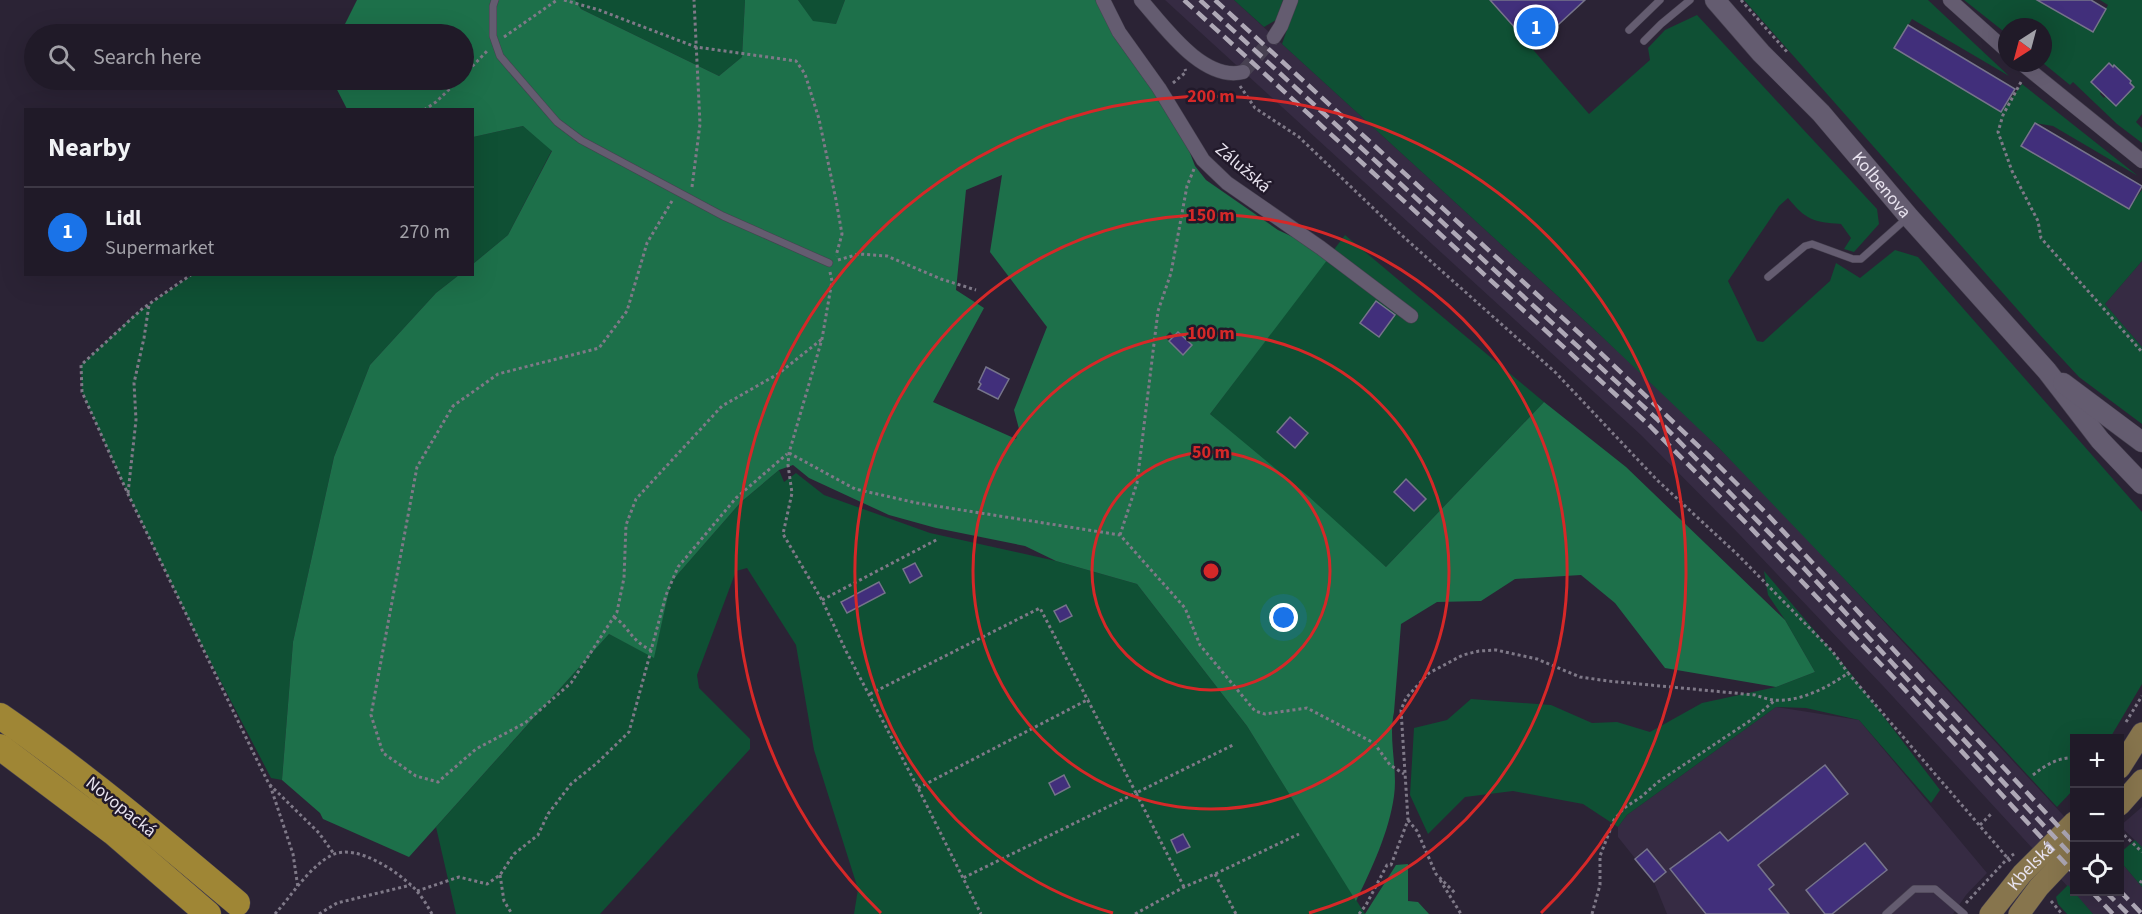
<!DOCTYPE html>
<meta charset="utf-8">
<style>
:root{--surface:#201a28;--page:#282330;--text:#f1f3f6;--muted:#a2a1a8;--line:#3d3845;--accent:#1a73e8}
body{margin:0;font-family:"Source Sans 3",sans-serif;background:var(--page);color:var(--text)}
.controls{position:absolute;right:18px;bottom:18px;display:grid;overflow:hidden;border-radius:0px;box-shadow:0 6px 24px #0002}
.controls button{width:54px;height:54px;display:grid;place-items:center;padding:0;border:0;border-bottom:2px solid var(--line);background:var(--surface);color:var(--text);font:30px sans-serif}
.compass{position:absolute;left:1998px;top:18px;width:54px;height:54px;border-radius:50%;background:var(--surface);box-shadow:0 6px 24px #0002;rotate:216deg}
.you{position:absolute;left:1284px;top:618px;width:21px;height:21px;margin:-15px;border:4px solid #fff;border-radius:50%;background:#1a73e8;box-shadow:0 0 0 9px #1a73e833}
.badge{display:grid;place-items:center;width:39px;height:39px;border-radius:50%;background:var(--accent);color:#fff;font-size:20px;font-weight:700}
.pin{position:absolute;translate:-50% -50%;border:3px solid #fff;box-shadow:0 2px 6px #0006}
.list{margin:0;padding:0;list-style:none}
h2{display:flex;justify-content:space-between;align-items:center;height:78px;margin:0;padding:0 24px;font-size:26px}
h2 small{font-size:20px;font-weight:400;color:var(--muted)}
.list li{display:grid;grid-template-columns:39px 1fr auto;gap:18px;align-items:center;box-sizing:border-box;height:90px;padding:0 24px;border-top:2px solid var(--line)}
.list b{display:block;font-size:22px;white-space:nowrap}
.list p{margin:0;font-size:20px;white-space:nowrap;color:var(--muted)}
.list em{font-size:20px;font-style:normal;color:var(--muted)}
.icon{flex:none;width:33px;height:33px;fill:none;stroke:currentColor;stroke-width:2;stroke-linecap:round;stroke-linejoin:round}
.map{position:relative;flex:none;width:2142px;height:914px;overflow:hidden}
.search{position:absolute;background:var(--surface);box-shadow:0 6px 24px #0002;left:24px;top:24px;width:450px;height:66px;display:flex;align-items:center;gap:15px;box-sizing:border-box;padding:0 21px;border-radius:33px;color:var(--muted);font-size:22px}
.panel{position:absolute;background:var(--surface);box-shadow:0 6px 24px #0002;left:24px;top:108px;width:450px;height:168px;border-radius:0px}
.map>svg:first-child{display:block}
.built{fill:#362b43}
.green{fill:#0f5034;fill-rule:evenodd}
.forest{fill:#1d704a;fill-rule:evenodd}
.building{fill:#412f7b;stroke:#76748b;stroke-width:1.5}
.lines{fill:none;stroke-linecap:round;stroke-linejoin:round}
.street-tunnel{stroke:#474051;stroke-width:14;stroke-dasharray:14 7;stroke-linecap:butt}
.lane-casing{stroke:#46404f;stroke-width:8}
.street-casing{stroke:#46404f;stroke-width:15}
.secondary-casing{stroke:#46404f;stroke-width:21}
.primary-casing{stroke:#46404f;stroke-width:22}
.highway-casing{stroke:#46404f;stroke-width:27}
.path{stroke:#7f7988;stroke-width:3;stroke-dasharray:3 3;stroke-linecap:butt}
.lane{stroke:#645c70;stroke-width:7}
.street{stroke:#645c70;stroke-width:14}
.secondary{stroke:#645c70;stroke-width:20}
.primary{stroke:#87754d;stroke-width:21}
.highway{stroke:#9f8635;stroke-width:26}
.rail{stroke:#aea8b6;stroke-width:4.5;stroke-dasharray:12 6;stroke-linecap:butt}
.ring{fill:none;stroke:#d62828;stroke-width:3}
.labels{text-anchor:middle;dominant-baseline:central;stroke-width:5;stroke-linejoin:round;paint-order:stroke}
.street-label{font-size:18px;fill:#e8e3ef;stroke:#21192a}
.centre{fill:#d62828;stroke:#21192a;stroke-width:3}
.ring-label{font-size:18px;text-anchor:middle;font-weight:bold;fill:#d62828;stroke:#21192a;stroke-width:5;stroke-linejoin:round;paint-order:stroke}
</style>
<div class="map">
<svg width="2142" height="914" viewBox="0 0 2142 914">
<rect width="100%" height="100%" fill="#2b2335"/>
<g class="built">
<path d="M1165 0H1234L1598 333 1673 402 1776 505 2074 827V892H2120V861L2142 887V914H2093L1884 687 1739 534 1641 435Z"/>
<path d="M2142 261V347L2105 304Z"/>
<path d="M1776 707 1859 720 1987 873 1966 895 1953 914H1667L1654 882 1618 837V827L1627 815Z"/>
<path d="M2142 807V847L2120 826Z"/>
</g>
<g class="green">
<path d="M575 0H745L742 57 719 76 581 9Z"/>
<path d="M798 0H845L836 24 813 22Z"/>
<path d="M1234 0H1283L1276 20 1264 27Z"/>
<path d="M1297 0H1490L1589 114 1650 60 1648 48 1665 30 1697 15 1877 209 1879 224 1854 252 1844 249 1851 238 1841 224C1813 222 1806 220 1788 198L1779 206 1728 281 1757 341 1763 342 1830 281 1836 263 1860 278 1895 250 1918 257 2142 512V684L2110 738H2074V789L2057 807 1917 655 1719 448 1598 333 1282 44Z"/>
<path d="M1744 0H1928L2009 76 1912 19 1895 48 2001 112 2022 84 2138 176 2053 126 2035 123 2021 146 2128 209 2142 190V261L2105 304 2142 347V424L2079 377 2040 335Z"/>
<path d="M1964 0H2037L2093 32 2108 5 2100 0H2142V114L2136 122 2142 128V143L2117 124 2073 82 2070 85 2043 63V27H2007V34ZM2109 63 2113 67 2115 66 2131 81 2130 83 2134 87 2116 106 2106 96 2104 98 2100 94 2101 92 2091 82Z"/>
<path d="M523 126 552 150 508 235 473 264V137Z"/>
<path d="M1345 235 1544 402 1386 567 1210 414Z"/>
<path d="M192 275H459L436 293 370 365 334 457 293 642 282 780 271 778 194 630 128 494 82 392 81 365 133 316Z"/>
<path d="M779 470 784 482 796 473 824 495 930 533 1056 561 1137 584 1247 726 1365 914H854L858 889 814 750 796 645 747 568 736 571 697 675 699 688 750 739V749L600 914H456L436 827 609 634 654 657 671 582 741 502Z"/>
<path d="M1764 571 1848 670 1940 790 1931 803 1859 720 1806 708 1776 707 1627 815 1618 827 1583 804 1513 791 1465 797 1428 834 1410 795 1414 728 1447 720 1471 699 1551 705 1592 723 1617 722 1650 732 1702 703 1776 687 1815 672 1785 620 1768 595Z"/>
<path d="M2135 840 2142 847V887L2120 861V853Z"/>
<path d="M2068 885 2093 914H2067L2058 904 2056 897Z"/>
</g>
<g class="forest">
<path d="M357 0H575L581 9 719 76 742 57 745 0H798L813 21 836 24 845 0H1103L1187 145 1195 166 1206 180 1278 230 1331 255 1210 414 1307 495 1386 567 1544 402 1626 467 1785 620 1815 672 1776 687 1665 668 1615 603 1581 575 1515 579 1481 601 1437 602 1401 624 1394 712C1388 740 1398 768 1394 796 1389 832 1372 868 1356 901L1247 726 1137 584 1056 561 1025 546 936 528 889 515 809 478 793 465 779 470 741 502 671 582 654 658 609 634 409 857 323 819 320 813 282 780 293 642 334 457 370 365 436 293 459 275 472 274 473 264 508 235 552 151 523 126 473 137 472 110 347 109 332 80H464V34H340ZM1002 175 990 252 1047 327 1014 410 1019 429 1016 439 933 402 984 308 956 290 966 190ZM1170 332 1174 336 1178 332 1192 345 1183 355 1165 337Z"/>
<path d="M1408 864V901L1418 902 1429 914H1365L1396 865Z"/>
</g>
<g class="building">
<path d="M1490 0H1585L1533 48Z"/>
<path d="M2037 0H2091L2106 9 2093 32Z"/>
<path d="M1908 25 2015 89 2001 112 1894 48Z"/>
<path d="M2109 63 2113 67 2114 65 2131 81 2130 83 2134 87 2116 106 2091 82Z"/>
<path d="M2035 123 2142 186 2129 209 2021 146Z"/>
<path d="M1376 301 1395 315 1379 337 1360 323Z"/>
<path d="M1178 332 1192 345 1183 355 1169 341Z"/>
<path d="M986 367 1009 379 998 399 978 389 981 384 979 382Z"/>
<path d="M1290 417 1308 433 1295 448 1277 432Z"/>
<path d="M1406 479 1426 499 1414 511 1394 492Z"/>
<path d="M915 563 922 576 910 583 903 569Z"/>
<path d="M879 582 885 593 847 613 841 602Z"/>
<path d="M1066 605 1072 616 1060 622 1054 611Z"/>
<path d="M1825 765 1848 794 1758 865 1774 885 1769 889 1789 914H1706L1670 869 1720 832 1728 841Z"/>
<path d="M1064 775 1070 787 1055 795 1049 783Z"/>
<path d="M1183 834 1190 847 1177 853 1171 840Z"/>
<path d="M1865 843 1887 870 1832 914H1825L1806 890Z"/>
<path d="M1647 849 1666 872 1654 882 1635 859Z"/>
</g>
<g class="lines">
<path class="street-tunnel" d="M1243 72 1274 37"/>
<defs>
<g id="lane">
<path d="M495 0 493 6V36L500 56 557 122 581 140 723 216 829 263"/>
<path d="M1629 30 1660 0"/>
<path d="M1644 41 1661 24 1690 0"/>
<path d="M1768 277 1805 246 1812 244 1853 259H1861L1907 218"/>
<path d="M1886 914 1914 889H1935L1964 914"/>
</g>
<g id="street">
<path d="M1103 0 1119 32 1159 88 1203 160 1227 183 1321 248 1411 316"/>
<path d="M1141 0C1164 26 1203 82 1243 72"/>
<path d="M1950 0 2007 51"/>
<path d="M1274 37 1281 26 1291 0"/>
<path d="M2021 63 2142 161"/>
</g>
<g id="secondary">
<path id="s1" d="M1715 0 1761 53 1821 113 1909 217 2047 371 2100 440 2142 484"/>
<path d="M2063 383 2142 442"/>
</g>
<g id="primary">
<path d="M2120 768 2142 733"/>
<path d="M2120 805 2142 780"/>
<path id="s2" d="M1990 914 2022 874 2074 822"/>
<path d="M2019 914 2039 887 2074 850"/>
</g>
<g id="highway">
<path d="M0 716C83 773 160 838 237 903"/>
<path d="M0 747 113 832 208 914"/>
</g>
</defs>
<use href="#lane" class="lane-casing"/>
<use href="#street" class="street-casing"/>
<use href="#secondary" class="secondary-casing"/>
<use href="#primary" class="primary-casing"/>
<use href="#highway" class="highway-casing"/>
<g class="path">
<path d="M564 0 599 10 696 47 796 61 805 74 819 119 836 200 842 234 836 256"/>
<path d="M1741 0 1788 53"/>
<path d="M504 37 557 0"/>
<path d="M464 75 487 51"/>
<path d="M2021 82 2003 115 1998 132 2012 171 2038 221 2041 238 2142 352"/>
<path d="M1173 83 1186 72 1185 69"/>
<path d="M1240 86 1255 108 1299 137 1396 230 1556 373 1657 480 1738 555 1833 652 1848 673"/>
<path d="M424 110 436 102 459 80"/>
<path d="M692 187 700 124 694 0"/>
<path d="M672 201 647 243 627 311 599 348 498 374 453 406 417 467 371 715 383 753 416 776 438 782 476 749 525 723 571 683 617 612 624 578 626 525 636 499 722 406 778 374 822 339"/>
<path d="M838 260 859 254 887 256 941 279 976 290"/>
<path d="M830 272 832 281 822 339 789 453 788 465 792 493 783 534 822 600 846 651 918 788 981 914"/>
<path d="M192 274 142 309 81 365 82 392 128 494 255 756 269 784 319 833 334 854"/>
<path d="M789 453 855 489 917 503 1120 535 1185 608 1200 645 1255 711 1265 714 1307 708 1374 743 1390 765 1404 774"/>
<path d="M128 493 136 420 134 383 144 338 149 305"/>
<path d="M1120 535 1137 483 1158 311 1171 273 1187 186 1194 169"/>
<path d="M822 600 938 539"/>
<path d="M614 617C631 629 630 640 651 650"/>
<path d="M870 694 1040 608 1136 793 963 878"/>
<path d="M2126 722 2142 696"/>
<path d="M2033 775C2046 765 2058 757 2074 758"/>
<path d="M270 785 293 854 298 888"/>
<path d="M918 788 1089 699"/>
<path d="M1408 820 1417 831 1436 874 1455 893"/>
<path d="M1980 825 1992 813"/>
<path d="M2120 831 2142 852"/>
<path d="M1215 874 1236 914"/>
<path d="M500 875 504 901 512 914"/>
<path d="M1440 880 1461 914"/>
<path d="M2140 883 2142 880"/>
<path d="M1184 887 1136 793 1233 745"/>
<path d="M417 891 459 877 487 884 500 875 514 854 538 835 548 814 571 784 597 763 629 732 666 595 678 567 736 498 787 454"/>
<path d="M2051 901 2062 914"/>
<path d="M1966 903 2008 858 2014 854"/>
<path d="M275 914C292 895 309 867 332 855 356 843 397 871 414 888 421 895 427 905 432 914"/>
<path d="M319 914 337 903 411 885"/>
<path d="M1135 914 1184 887 1215 874 1299 834"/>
<path d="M1359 914 1366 905 1387 865H1391L1408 820 1401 710 1406 698 1429 673 1463 655 1479 651 1496 650 1537 659 1580 677 1608 681 1755 695C1761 697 1767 699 1773 700 1798 703 1829 687 1848 673L2011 862"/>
<path d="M1592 914 1600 885V856L1614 820 1624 808 1641 797 1658 782 1754 718 1774 701"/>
</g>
<use href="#lane" class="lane"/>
<use href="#street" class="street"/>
<use href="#secondary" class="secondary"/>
<use href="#primary" class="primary"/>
<use href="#highway" class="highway"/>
<g class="rail">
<path d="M1184 0 1650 426 1748 525 1894 678 2074 873"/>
<path d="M1200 0 1657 419 1801 565 2074 858"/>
<path d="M1215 0 1589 342 1710 457 1767 514 2074 843"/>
<path d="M2120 891 2142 914"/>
<path d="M2092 892 2113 914"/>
<path d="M2106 892 2128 914"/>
</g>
</g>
<g class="ring">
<circle cx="1211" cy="571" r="119"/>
<circle cx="1211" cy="571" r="238"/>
<path d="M1113 913A356 356 0 1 1 1309 913"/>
<path d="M881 913A475 475 0 1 1 1541 913"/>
</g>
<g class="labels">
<g class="street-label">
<text transform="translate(1243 168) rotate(40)">Zálužská</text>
<text stroke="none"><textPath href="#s1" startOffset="249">Kolbenova</textPath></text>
<text transform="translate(121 807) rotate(39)">Novopacká</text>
<text stroke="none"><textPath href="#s2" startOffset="63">Kbelská</textPath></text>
</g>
</g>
<circle cx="1211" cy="571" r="9" class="centre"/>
<g class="ring-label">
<text x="1211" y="102">200 m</text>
<text x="1211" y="221">150 m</text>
<text x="1211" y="339">100 m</text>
<text x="1211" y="458">50 m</text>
</g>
</svg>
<div class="controls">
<button>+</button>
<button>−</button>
<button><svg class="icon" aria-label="locate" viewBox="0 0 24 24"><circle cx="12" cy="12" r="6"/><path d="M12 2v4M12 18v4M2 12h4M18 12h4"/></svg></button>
</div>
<svg class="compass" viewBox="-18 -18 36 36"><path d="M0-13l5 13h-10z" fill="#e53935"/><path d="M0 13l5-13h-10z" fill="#a2a1a8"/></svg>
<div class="you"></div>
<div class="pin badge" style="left:1536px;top:27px">1</div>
<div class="search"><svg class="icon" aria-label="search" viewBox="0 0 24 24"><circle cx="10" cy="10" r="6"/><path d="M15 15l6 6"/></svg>Search here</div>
<section class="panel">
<h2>Nearby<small></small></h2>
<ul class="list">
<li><span class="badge">1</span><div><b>Lidl</b><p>Supermarket</p></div><em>270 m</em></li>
</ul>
</section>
</div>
